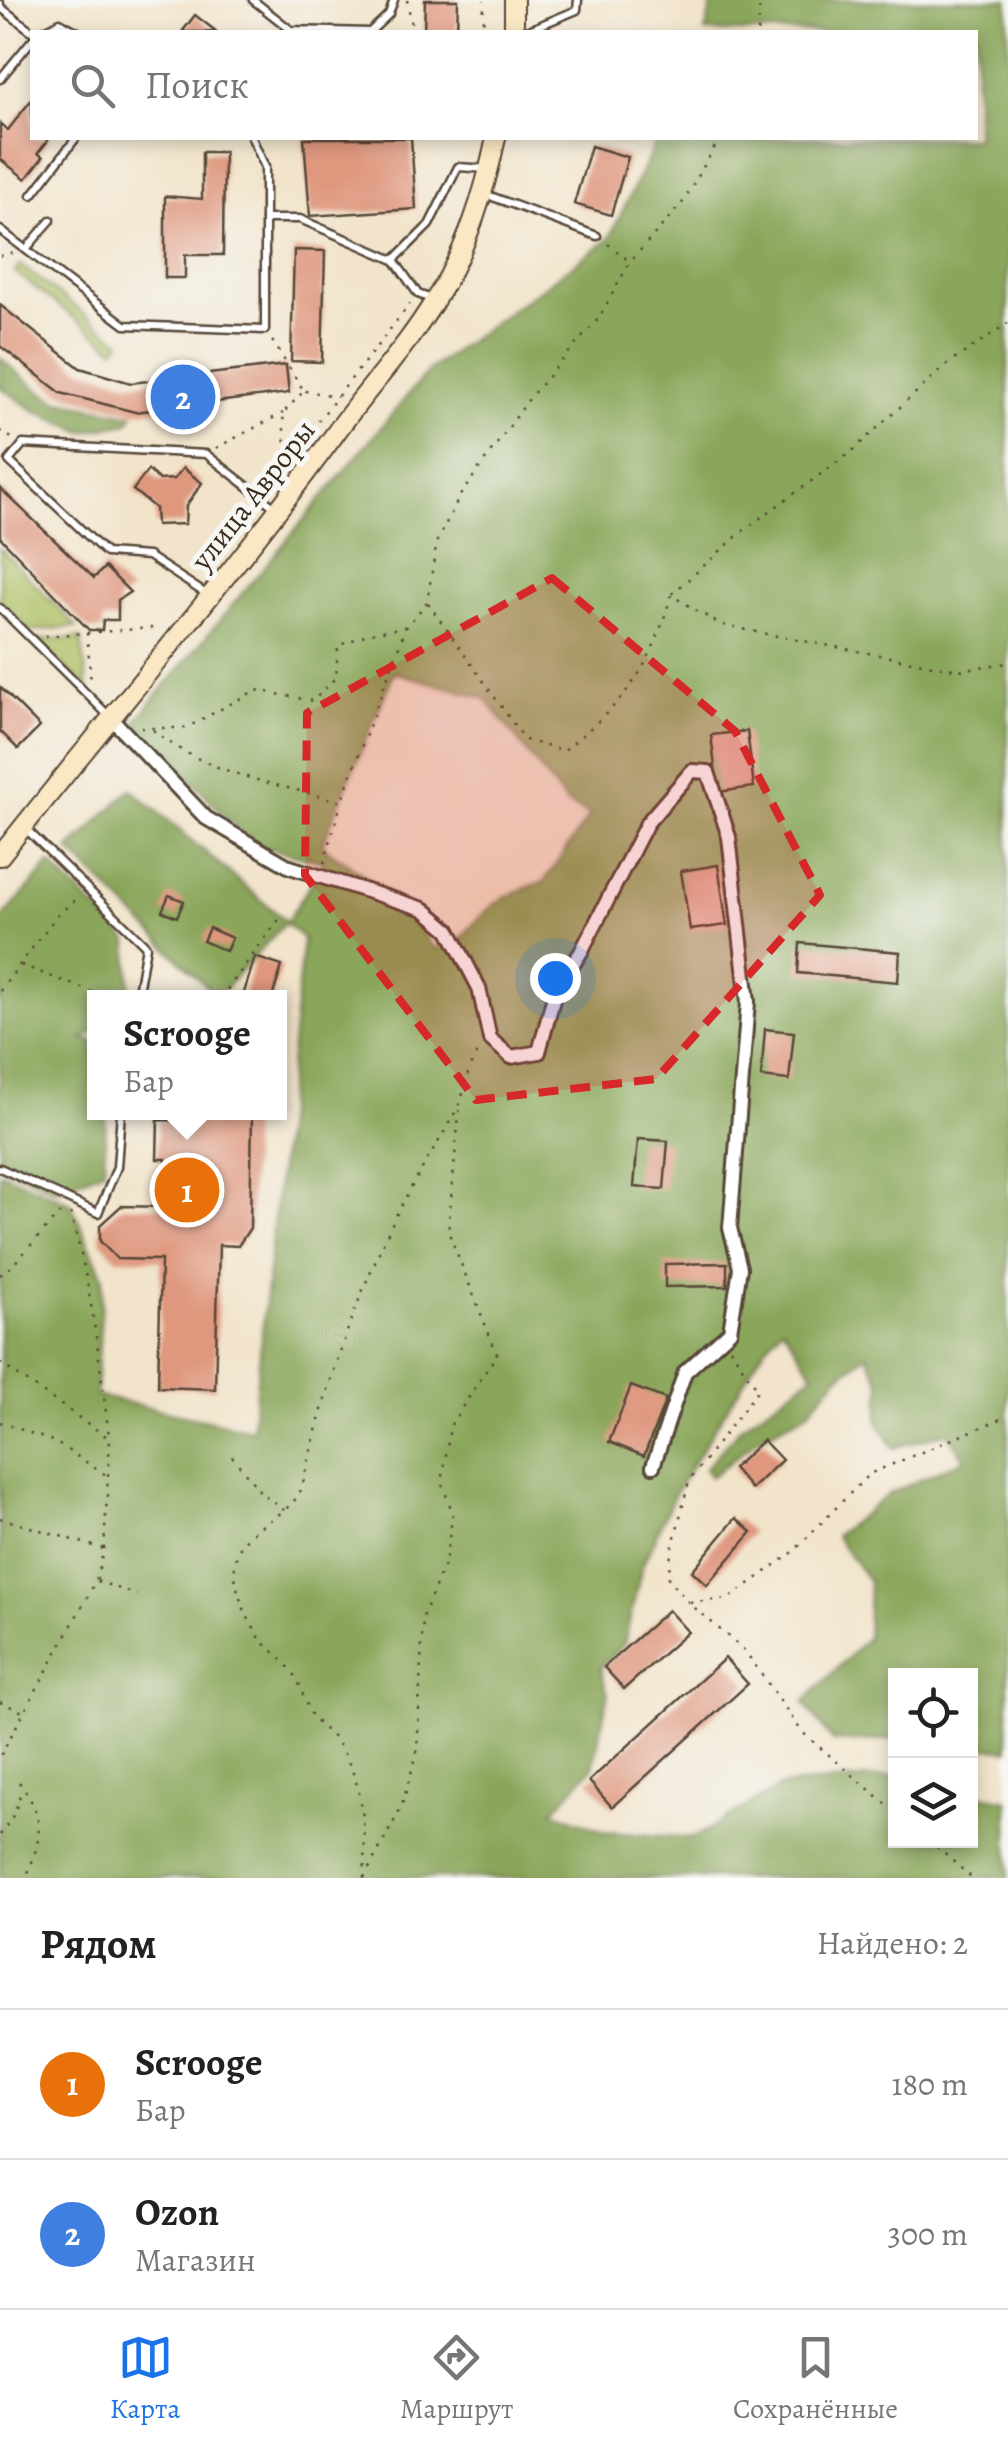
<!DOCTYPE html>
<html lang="ru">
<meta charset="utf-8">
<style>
:root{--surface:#fff;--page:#f6f6f6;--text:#222;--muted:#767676;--line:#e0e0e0;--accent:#1a73e8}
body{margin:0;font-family:Alegreya,serif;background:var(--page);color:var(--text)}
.controls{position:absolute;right:30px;bottom:30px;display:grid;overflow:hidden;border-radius:0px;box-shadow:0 5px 15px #0003}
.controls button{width:90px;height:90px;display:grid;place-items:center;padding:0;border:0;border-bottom:2px solid var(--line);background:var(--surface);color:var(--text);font:50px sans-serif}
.you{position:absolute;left:555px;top:978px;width:35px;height:35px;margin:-25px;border:8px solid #fff;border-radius:50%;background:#1a73e8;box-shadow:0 0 0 15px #1a73e833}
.badge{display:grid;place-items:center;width:65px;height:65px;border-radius:50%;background:var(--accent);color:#fff;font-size:32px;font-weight:700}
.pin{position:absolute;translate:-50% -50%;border:5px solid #fff;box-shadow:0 2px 10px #0006}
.popup{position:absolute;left:87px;top:990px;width:200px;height:130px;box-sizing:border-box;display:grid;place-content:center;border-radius:0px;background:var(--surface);filter:drop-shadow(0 2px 8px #0005);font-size:32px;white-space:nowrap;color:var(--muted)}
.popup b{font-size:38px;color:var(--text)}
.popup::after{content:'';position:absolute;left:50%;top:100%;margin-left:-20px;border:20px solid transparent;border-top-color:var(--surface)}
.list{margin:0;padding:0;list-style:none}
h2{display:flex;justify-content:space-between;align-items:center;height:130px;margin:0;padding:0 40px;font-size:42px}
h2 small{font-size:32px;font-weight:400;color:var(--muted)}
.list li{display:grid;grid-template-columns:65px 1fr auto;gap:30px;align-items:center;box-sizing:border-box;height:150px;padding:0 40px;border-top:2px solid var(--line)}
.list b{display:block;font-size:38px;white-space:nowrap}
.list p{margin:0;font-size:32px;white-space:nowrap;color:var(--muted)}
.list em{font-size:32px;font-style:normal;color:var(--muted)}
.icon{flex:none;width:55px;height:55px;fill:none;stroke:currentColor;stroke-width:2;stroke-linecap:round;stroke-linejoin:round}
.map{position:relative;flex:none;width:1008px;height:1878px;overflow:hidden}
.search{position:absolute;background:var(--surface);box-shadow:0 5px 15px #0003;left:30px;right:30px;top:30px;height:110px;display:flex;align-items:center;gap:25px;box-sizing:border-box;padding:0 35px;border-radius:0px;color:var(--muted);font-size:38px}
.sheet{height:430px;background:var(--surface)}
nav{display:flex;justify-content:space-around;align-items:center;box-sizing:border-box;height:140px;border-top:2px solid var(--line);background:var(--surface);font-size:28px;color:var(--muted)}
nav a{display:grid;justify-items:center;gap:5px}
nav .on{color:var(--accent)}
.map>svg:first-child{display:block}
.green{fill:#adc064;stroke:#747541;stroke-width:2.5}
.forest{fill:#8aa65a;stroke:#62683c;stroke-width:2.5;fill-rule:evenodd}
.building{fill:#df977e}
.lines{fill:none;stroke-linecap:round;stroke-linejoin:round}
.lane-casing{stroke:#564638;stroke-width:11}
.street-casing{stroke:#564638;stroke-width:18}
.secondary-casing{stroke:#564638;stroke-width:22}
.path{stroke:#564638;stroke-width:2.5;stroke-dasharray:2.5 8;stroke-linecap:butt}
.lane{stroke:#fff;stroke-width:6}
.street{stroke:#fff;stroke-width:12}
.secondary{stroke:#fae7c3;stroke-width:18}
.marked{fill:#d62828;fill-opacity:0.2;stroke:#d62828;stroke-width:8;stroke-dasharray:20 12;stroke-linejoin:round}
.labels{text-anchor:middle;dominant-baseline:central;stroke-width:10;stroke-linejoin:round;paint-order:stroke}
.street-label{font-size:30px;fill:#3b2a1e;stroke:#f6f6f2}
</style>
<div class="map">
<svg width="1008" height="1878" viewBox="0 0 1008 1878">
<rect width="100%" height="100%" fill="#f6f6f2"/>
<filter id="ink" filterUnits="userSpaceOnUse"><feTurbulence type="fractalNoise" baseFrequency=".01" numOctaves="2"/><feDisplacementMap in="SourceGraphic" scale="20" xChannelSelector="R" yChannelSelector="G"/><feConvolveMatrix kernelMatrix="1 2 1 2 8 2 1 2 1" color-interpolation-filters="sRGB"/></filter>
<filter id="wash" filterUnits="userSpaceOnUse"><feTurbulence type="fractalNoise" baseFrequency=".0048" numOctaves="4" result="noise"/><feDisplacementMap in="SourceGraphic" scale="40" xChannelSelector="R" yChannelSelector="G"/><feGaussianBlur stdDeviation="2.25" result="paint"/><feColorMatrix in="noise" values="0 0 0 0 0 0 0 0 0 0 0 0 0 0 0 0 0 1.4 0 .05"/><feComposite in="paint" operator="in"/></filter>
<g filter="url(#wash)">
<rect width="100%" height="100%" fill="#f2e4cb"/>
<g class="green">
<path d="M20 265 121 342 115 349 15 272Z"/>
<path d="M0 548 77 627 30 631 0 601Z"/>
<path d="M81 638 88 690 37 640Z"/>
</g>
<g class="forest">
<path d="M713 0H1008V1750L971 1745 970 1676H896L895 1739 833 1742 804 1702 867 1638 869 1581 835 1536 889 1494 965 1459 947 1432 894 1448 878 1422 881 1383 867 1355 838 1377 807 1413 760 1437 711 1477 705 1468 741 1427 814 1374 782 1326 761 1353 676 1491 642 1566 624 1644 600 1667 608 1695 593 1767 553 1811 605 1832 694 1838 781 1786 893 1776 896 1840H970L971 1793 1008 1800V1878H0V1172L71 1203 103 1277 96 1396 252 1430 303 938 285 923 217 997 69 850 131 789 287 922 324 862 252 844 135 722 429 370 609 239 658 138H976V32H705ZM394 672 485 698 567 804 590 815 544 882C500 894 483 910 456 945L434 948 397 900 322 845Z"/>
<path d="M0 358 36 388 59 401 133 415 128 423 83 432 35 411 0 387Z"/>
<path d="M50 864 128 940 130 993 128 997 94 998V1032L83 1038 94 1042V1112L106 1113 104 1170 56 1190 0 1165V921Z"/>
</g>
<g id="blocks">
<g class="building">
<path d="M425 0H458L457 32H424Z"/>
<path d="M195 15 217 32H182Z"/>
<path d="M32 99V138H50L38 153 43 157 26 179 0 159V123L8 130Z"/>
<path d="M304 138H411L416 209 310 216Z"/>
<path d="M591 146 628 157 611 215 574 204Z"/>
<path d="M202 152H224L223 255H185V278H165V196L202 199Z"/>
<path d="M294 250 325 251 322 362 291 361Z"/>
<path d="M0 305 80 368 131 383 286 365 289 393 135 412 61 393 0 346Z"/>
<path d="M183 468 202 483 186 506 185 524 156 525 155 508 133 490 148 470 159 480 174 479Z"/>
<path d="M0 488 94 578 105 567 130 592 118 600V620H103L102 630H89L0 537Z"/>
<path d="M0 687 40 727 18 749 0 731Z"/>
<path d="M747 731 754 787 718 792 711 735Z"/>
<path d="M718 865 727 925 690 930 681 871Z"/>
<path d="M169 895 184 901 177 917 162 911Z"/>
<path d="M209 928 232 938 226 951 203 941Z"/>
<path d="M800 943 900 952 898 982 798 973Z"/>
<path d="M255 957 282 966 272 998 243 996Z"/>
<path d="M765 1029 794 1032 789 1080 761 1077Z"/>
<path d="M186 1112H252L250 1228 238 1246 219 1245 215 1389 158 1387 161 1260 117 1259 100 1241V1225L121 1206 165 1207 166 1159H157L158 1120 186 1121Z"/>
<path d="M638 1139 668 1141 664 1189 634 1187Z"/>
<path d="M727 1263V1286L665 1287V1264Z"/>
<path d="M631 1386 666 1399 644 1456 609 1442Z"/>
<path d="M763 1440 782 1460 751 1489 733 1468Z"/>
<path d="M736 1518 752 1532 707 1585 692 1571Z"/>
<path d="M668 1610 688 1632 624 1689 604 1667Z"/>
<path d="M725 1658 748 1684 612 1807 589 1781Z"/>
</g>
</g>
</g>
<g filter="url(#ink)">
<use href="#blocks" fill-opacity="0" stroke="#564638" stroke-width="2.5"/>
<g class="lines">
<defs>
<g id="lane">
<path d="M253 0 291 30 370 32 389 14 394 0"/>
<path d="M0 4V7L33 32"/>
<path d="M41 32 60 22 78 32"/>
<path d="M524 32 577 10 578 0"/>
<path d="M0 79 32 40"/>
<path d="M252 138 265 167V219H300L394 260 418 294 434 300"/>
<path d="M485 194 597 236"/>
<path d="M32 195 76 138"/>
<path d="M0 230 125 325 265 330V219"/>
<path d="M26 249 51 220"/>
<path d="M394 260 429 225 458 167 488 169"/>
<path d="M206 594 148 556 106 553 9 461 23 444 206 454 274 507"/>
<path d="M0 608 109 716"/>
<path d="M24 827 146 946 137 998"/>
<path d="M0 1168 98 1213 117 1167 121 1112"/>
</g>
<path id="street" d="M109 716 206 818 290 867 424 909 449 930 479 988 490 1039 511 1057 539 1052 555 992 581 952 647 823 692 771 708 772 729 837 748 1002 730 1228 740 1268 730 1331 685 1372 653 1466"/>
<g id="secondary">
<path d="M514 32V0"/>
<path d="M0 856C111 715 229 579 335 434 367 389 407 347 435 300 467 249 484 195 496 138"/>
</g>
</defs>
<use href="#lane" class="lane-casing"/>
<use href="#street" class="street-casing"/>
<use href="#secondary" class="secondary-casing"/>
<g class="path">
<path d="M407 0 413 32"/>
<path d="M483 32 484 0"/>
<path d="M758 32 760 0"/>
<path d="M608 244 629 261"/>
<path d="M0 256 13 253"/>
<path d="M305 391 337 396"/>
<path d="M0 431 12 438"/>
<path d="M216 448 283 413"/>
<path d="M286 462 410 304"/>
<path d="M268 488 286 462 283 413 304 391 271 339"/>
<path d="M672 594 744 530 850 453 945 366 1008 323"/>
<path d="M428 603 525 740 563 751C624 702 650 673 671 595L719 624 761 633 959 670 1008 663"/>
<path d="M87 633 91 683"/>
<path d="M45 636 153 628"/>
<path d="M141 728H186L256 690 313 701 336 677 338 646 370 633 405 627"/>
<path d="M153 730C206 775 277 783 341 802L406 627 427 602 437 541 461 494 531 396 599 318 630 262 683 202 720 138"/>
<path d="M324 863 341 804"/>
<path d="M21 965 108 998"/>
<path d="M0 991 58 914 79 897"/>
<path d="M221 998 280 918"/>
<path d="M70 1213C92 1286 99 1360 109 1436"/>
<path d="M0 1275 11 1267 62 1211"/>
<path d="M730 1348 758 1390 689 1481 671 1553 668 1579 688 1602 745 1651 802 1732 896 1812"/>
<path d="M0 1363 110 1439 104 1549 96 1581 0 1756"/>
<path d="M0 1422 55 1442 106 1475"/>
<path d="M232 1456 262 1494 284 1510"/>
<path d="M0 1518 104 1549"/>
<path d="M97 1581 137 1595"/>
<path d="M690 1602 728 1599 791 1554 869 1474 1008 1416"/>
<path d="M0 1702 23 1712"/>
<path d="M19 1782C46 1818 42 1838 26 1878"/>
<path d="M0 1835 14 1814 22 1789"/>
<path d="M929 1840 972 1878"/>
<path d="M364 1878C365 1829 366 1782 335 1740 329 1732 320 1727 314 1719 305 1707 303 1690 296 1677 287 1662 271 1651 260 1638 248 1621 237 1596 235 1575 231 1521 293 1525 303 1483 325 1390 350 1313 391 1226 410 1185 437 1147 458 1107 467 1089 465 1067 479 1051"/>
<path d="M364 1878 401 1808 417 1753 423 1617 445 1562 453 1514 442 1484 450 1426 497 1354 448 1231 460 1104"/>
</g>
<use href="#lane" class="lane"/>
<use href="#street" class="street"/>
<use href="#secondary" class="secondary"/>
</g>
</g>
<path class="marked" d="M552 578 735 731 820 895 656 1079 476 1100 305 875 307 713Z"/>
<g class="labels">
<g class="street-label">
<text transform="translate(253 495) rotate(-52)">улица Авроры</text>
</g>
</g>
</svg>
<div class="controls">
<button><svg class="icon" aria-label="locate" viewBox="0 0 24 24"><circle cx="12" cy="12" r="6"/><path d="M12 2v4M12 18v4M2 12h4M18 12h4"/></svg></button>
<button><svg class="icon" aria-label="layers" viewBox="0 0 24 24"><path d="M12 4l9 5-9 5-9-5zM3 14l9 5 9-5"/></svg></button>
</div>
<div class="you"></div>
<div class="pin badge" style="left:187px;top:1190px;background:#e8710a">1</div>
<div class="popup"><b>Scrooge</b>Бар</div>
<div class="pin badge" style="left:183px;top:397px;background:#3f7fe0">2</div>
<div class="search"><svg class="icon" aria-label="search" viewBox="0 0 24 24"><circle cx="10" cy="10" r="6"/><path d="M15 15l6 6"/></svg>Поиск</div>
</div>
<section class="sheet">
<h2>Рядом<small>Найдено: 2</small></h2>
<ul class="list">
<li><span class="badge" style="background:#e8710a">1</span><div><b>Scrooge</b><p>Бар</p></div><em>180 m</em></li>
<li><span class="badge" style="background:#3f7fe0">2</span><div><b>Ozon</b><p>Магазин</p></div><em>300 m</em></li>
</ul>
</section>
<nav>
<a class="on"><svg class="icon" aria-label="map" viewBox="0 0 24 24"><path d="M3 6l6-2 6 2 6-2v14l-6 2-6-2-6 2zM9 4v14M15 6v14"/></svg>Карта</a>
<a><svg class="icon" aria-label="directions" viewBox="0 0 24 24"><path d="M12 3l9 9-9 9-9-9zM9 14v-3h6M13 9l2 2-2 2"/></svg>Маршрут</a>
<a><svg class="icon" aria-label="saved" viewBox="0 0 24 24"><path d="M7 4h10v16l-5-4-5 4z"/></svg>Сохранённые</a>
</nav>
